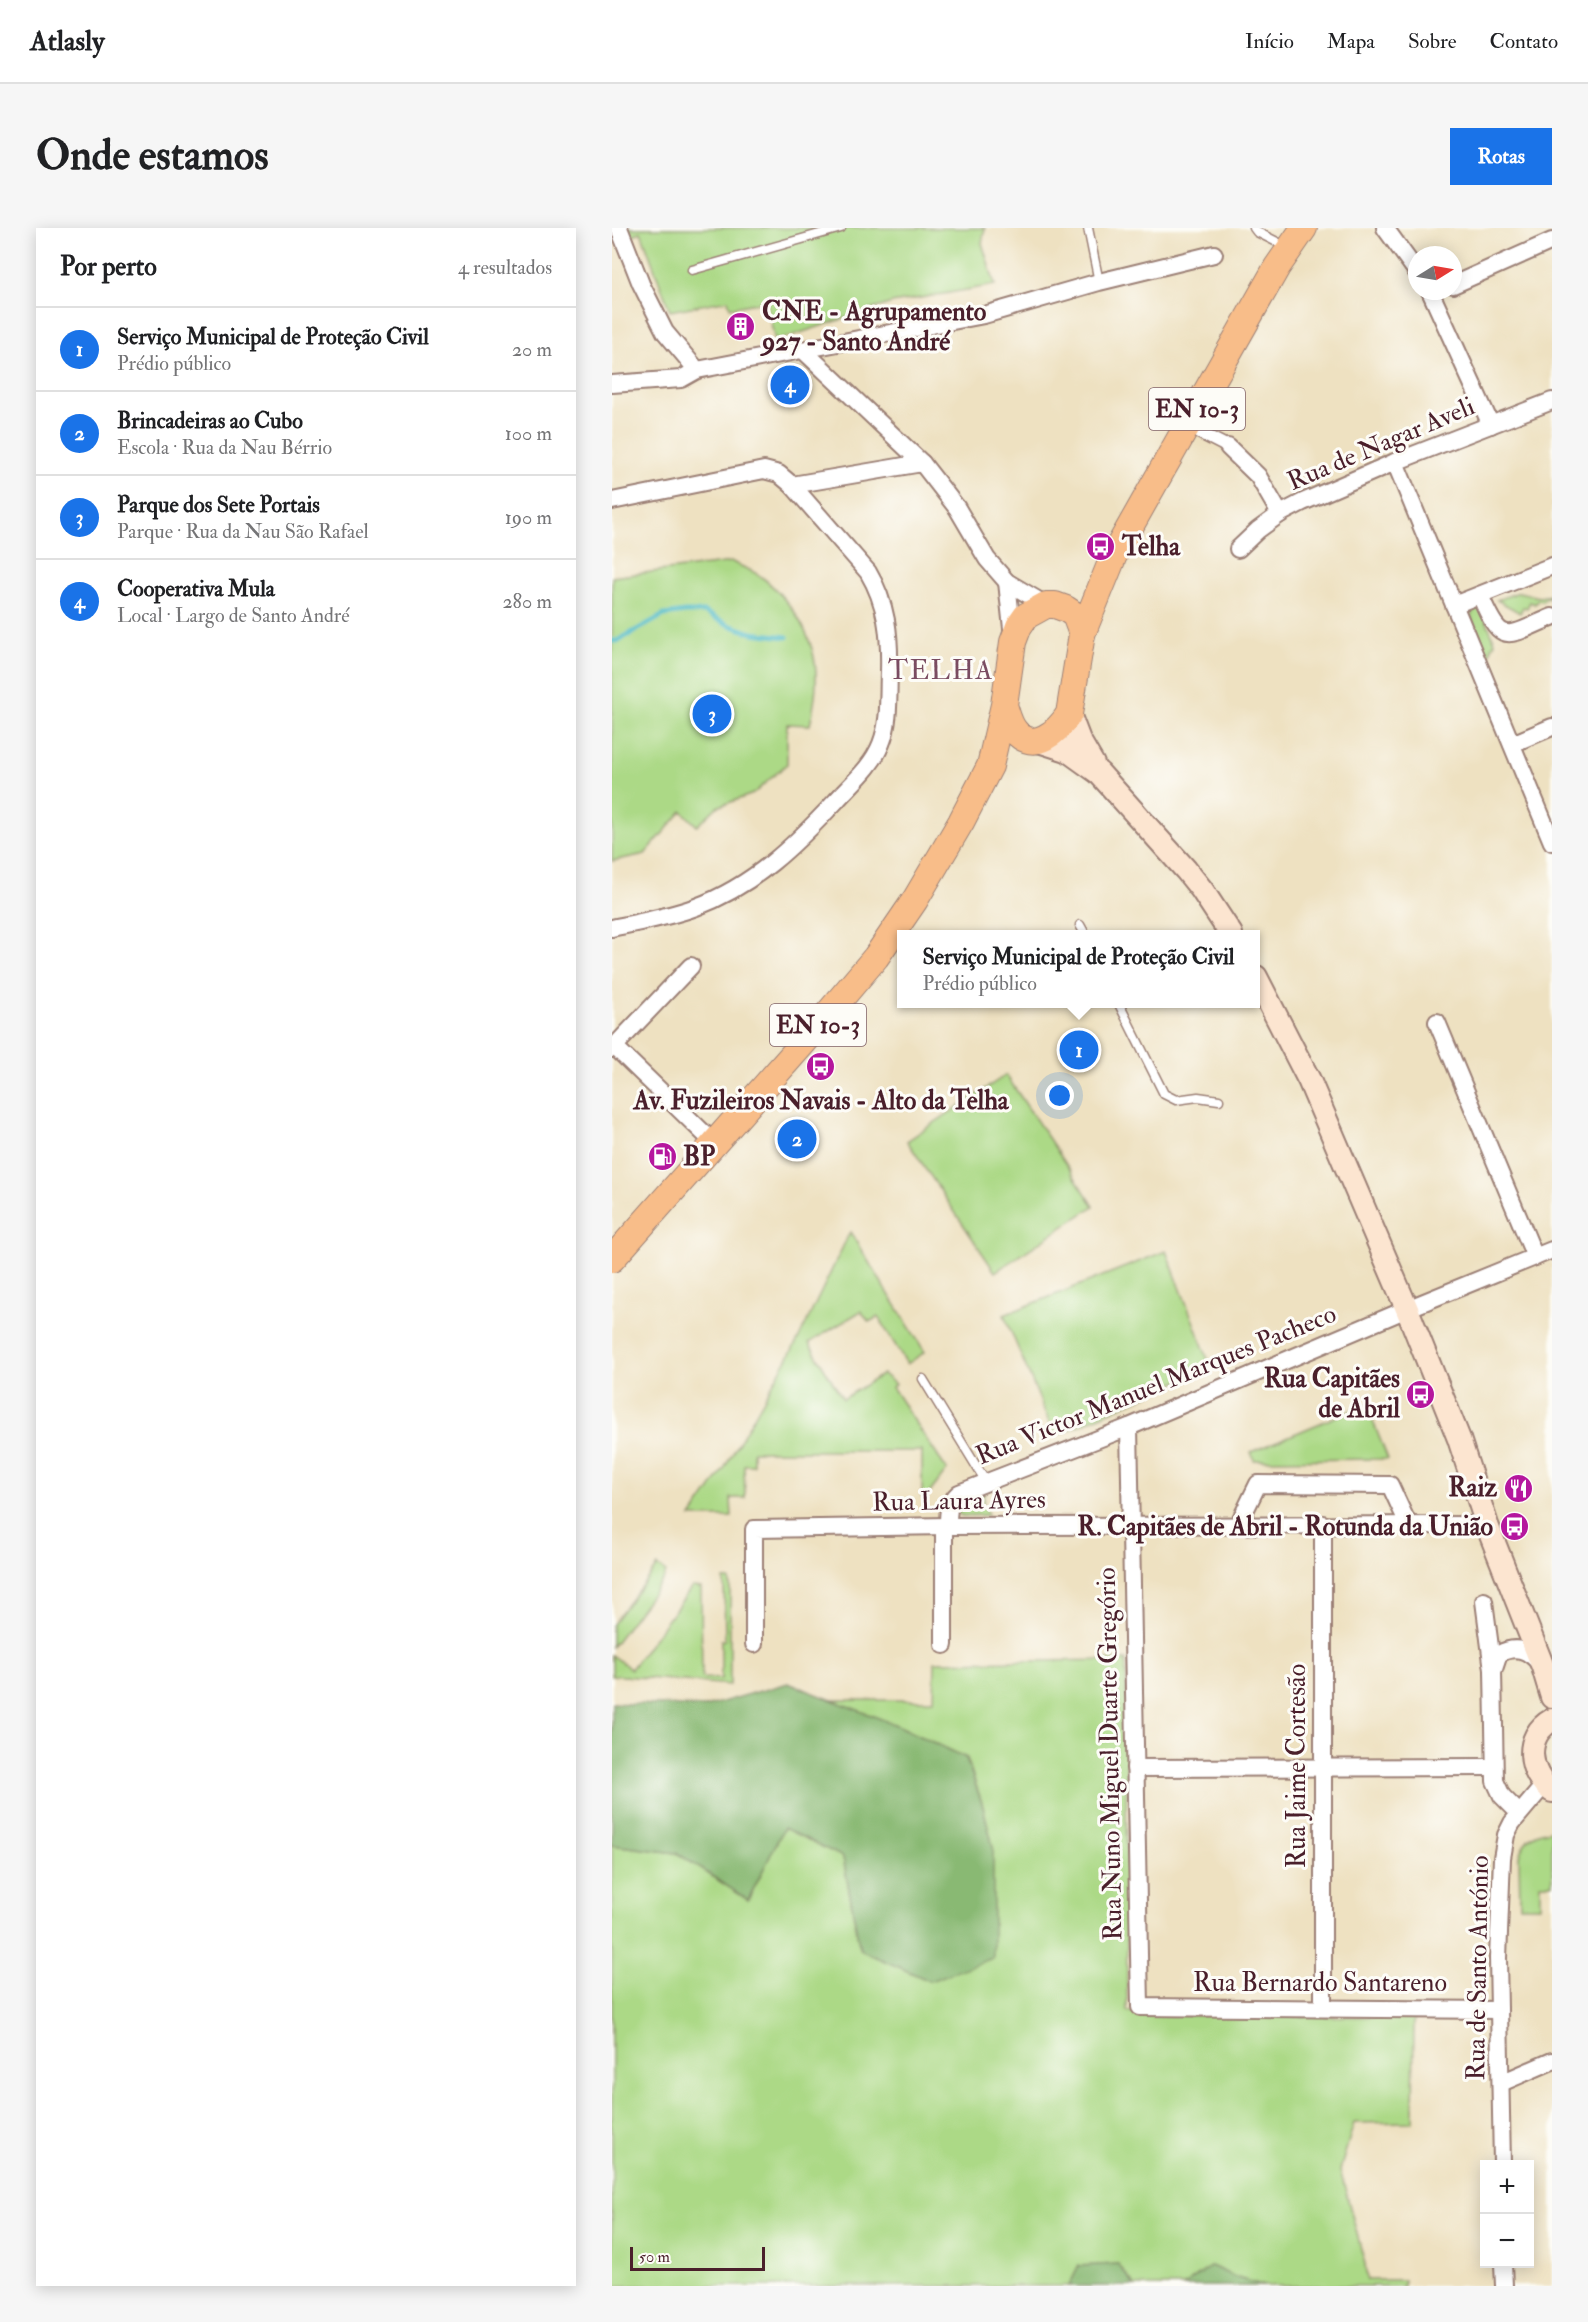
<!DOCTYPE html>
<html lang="pt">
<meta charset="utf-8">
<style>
:root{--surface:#fff;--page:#f6f6f6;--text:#202124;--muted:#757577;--line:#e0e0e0;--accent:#1a73e8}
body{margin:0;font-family:"IM FELL Double Pica",serif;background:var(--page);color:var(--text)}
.controls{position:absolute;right:18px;bottom:18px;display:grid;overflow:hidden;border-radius:0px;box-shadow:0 3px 15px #0003}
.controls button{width:54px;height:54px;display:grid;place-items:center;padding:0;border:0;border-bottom:2px solid var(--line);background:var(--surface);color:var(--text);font:30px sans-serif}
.compass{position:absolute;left:796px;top:18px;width:54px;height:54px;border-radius:50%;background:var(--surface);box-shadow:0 3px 15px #0003;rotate:79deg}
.scale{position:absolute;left:18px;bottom:15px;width:135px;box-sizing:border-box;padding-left:6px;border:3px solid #4a1f2b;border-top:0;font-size:16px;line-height:21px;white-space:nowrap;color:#4a1f2b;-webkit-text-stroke:4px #fdfcf7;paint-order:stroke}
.you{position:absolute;left:448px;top:868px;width:21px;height:21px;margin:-15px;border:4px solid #fff;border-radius:50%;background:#1a73e8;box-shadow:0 0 0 9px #1a73e833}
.badge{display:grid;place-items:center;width:39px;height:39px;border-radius:50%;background:var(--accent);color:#fff;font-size:20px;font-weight:700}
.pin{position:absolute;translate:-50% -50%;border:3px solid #fff;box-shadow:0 2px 6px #0006}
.popup{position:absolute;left:285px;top:702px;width:363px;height:78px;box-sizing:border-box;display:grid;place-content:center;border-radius:0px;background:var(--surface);filter:drop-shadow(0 2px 4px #0005);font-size:20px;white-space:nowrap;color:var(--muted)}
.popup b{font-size:22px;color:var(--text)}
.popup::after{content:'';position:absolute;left:50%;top:100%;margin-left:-12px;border:12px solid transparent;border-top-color:var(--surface)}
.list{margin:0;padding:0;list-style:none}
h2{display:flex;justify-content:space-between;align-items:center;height:78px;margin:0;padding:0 24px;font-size:26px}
h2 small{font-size:20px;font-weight:400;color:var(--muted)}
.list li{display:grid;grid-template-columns:39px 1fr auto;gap:18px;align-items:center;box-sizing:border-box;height:84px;padding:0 24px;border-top:2px solid var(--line)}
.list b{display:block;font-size:22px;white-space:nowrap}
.list p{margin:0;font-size:20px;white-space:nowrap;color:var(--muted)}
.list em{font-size:20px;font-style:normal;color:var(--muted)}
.map{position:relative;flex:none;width:940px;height:2058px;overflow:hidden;border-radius:0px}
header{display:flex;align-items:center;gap:36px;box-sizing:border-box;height:84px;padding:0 30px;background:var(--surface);border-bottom:2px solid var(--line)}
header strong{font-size:28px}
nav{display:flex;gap:33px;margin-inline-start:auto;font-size:21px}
.intro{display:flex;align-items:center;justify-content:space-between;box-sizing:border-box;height:144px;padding:0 36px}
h1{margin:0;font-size:42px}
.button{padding:15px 27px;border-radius:0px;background:var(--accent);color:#fff;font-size:21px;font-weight:700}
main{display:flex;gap:36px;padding:0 36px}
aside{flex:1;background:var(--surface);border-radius:0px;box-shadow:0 3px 15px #0003}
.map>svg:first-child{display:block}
.green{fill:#acd986;stroke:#7b7c58;stroke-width:1.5}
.forest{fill:#89b973;stroke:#6a6c4f;stroke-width:1.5}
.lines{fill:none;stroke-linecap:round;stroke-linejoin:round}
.stream{stroke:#4cbac6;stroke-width:5}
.service-casing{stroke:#9c8076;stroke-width:11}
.pedestrian-casing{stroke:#9c8076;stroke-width:15}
.minor-casing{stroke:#9c8076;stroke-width:20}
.secondary-casing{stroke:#9c8076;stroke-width:26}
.primary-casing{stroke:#9c8076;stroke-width:28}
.service{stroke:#fff;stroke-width:8}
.pedestrian{stroke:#fff;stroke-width:12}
.minor{stroke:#fff;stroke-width:16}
.secondary{stroke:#fce5d0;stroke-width:22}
.primary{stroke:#f8bd89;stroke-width:26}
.labels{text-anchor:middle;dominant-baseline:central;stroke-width:6;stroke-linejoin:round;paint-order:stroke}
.shield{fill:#fdfcf7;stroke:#806168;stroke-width:1.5}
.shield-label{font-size:24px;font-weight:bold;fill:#4a1f2b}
.poi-label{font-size:26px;font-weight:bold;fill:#4a1f2b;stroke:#fdfcf7;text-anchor:start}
.street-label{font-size:26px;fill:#4a1f2b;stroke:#fdfcf7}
.neighbourhood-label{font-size:27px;letter-spacing:1.5px;fill:#7a4c61;stroke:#fdfcf7}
</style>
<header>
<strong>Atlasly</strong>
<nav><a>Início</a><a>Mapa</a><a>Sobre</a><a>Contato</a></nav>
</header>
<div class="intro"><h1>Onde estamos</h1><a class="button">Rotas</a></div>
<main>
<aside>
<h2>Por perto<small>4 resultados</small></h2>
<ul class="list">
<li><span class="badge">1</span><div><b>Serviço Municipal de Proteção Civil</b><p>Prédio público</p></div><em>20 m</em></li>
<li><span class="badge">2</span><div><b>Brincadeiras ao Cubo</b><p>Escola · Rua da Nau Bérrio</p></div><em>100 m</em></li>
<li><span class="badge">3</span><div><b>Parque dos Sete Portais</b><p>Parque · Rua da Nau São Rafael</p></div><em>190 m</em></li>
<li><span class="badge">4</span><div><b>Cooperativa Mula</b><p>Local · Largo de Santo André</p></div><em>280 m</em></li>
</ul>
</aside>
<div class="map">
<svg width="940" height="2058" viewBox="0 0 940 2058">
<rect width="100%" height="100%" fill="#fdfcf7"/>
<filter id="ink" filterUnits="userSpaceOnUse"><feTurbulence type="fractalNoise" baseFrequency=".0167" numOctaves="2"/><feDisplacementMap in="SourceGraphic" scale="12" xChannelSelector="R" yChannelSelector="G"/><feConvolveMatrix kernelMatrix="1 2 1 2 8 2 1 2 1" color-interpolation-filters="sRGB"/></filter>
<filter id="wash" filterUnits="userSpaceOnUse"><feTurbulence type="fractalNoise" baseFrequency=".008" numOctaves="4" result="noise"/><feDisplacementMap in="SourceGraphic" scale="24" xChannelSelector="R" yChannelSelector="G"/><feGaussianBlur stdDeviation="1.35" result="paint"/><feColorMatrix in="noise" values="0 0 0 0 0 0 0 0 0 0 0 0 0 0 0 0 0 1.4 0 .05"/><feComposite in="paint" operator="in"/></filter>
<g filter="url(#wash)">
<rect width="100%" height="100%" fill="#eee1c1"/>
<g class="green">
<path d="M7 0H373L370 15 383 57 280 75 163 113 154 73 118 80 116 72 58 83 29 4 10 11Z"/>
<path d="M120 334C128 338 137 341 145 346 158 354 168 366 178 378 207 418 209 450 198 497L175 496V536L141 566 105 579 85 598 70 583 33 626 0 633V349Z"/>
<path d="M907 364 927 369 940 367 930 373 926 372 923 376 918 374 915 380 911 379 908 385 885 372Z"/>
<path d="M866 380 870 382 883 414 876 429 859 389 860 384Z"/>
<path d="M394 847 482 978 383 1044 295 913Z"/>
<path d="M238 1004 313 1124 295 1136 266 1089 257 1094 249 1083 197 1115 231 1171 271 1146 283 1156 280 1159 335 1242 316 1267 310 1269V1223H141V1237H132L133 1270H119L120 1289H79L110 1244 186 1112Z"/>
<path d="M554 1023 599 1139 443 1208 392 1087Z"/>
<path d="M754 1176 776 1231 642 1232 639 1224Z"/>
<path d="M372 1262 371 1276 376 1287 350 1288 345 1285 344 1279 348 1273Z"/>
<path d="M45 1338 54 1344 52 1350 0 1419V1396Z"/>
<path d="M112 1352H118V1457L0 1447V1427L19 1441 80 1359 89 1360 90 1450 109 1451V1412H113Z"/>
<path d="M514 1432 515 1783 538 1787 802 1789 801 1894 742 1895 728 1942 753 2036 755 2052H792L791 2058H653L625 2050 599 2038 572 2058H523L506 2036 467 2038 457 2058H0V1617L65 1625 136 1672 172 1600 231 1629 248 1722 318 1753 381 1619 370 1575 355 1530 287 1498 219 1472H322L323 1434Z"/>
<path d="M940 1602V1656H928V1678H908L907 1628C912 1612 923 1603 940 1602Z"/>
</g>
<g class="forest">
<path d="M176 1455 287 1498 354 1530 370 1575 381 1619V1730L318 1753 248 1722 231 1629 172 1600 136 1672 65 1625 0 1617V1475L93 1479Z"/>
<path d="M506 2036 523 2058H457L467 2038Z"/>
<path d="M599 2038 625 2050 653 2058H572Z"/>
</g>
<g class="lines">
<path class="stream" d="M0 413H5L52 387 73 384H92L117 397 140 405 175 409"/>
</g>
</g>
<g filter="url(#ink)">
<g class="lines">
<defs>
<g id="service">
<path d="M476 0 487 54"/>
<path d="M642 0 645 4 675 19"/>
<path d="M80 42 229 0"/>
<path d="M468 697 473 706"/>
<path d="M507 776 552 866 564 872 586 869 607 872"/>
<path d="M311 1151 374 1254"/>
</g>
<path id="pedestrian" d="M575 198 616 219"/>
<g id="minor">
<path d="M7 0 29 56 53 104 85 142"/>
<path d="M773 0 805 44"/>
<path d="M841 57 940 13"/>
<path d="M818 63 879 197"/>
<path d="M192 123 310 235 345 280 375 331 395 354 434 377"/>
<path d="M0 156 69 151 85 142 372 87 487 54 602 26"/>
<path d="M616 219 646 248 668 286"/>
<path d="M783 234 940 614"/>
<path d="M180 257 310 235"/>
<path d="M0 273 152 242 167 246 180 257 256 344C275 376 278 407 277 444 276 468 278 494 269 516 260 539 240 555 224 573 183 617 141 658 84 679 57 689 28 694 0 700"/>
<path d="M626 321 646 302 668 286 691 274 783 234 940 173"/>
<path d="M395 354 401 410"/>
<path d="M868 367C890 419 893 409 940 389"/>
<path d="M842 377 940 338"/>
<path d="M900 516 940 499"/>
<path d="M825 794 923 1029"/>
<path d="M2 818 102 915"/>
<path d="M0 821 79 738"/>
<path d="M517 1199 528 1779 887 1782"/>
<path d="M711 1296V1779"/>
<path d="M626 1297 646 1256 778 1257 796 1296"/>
<path d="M332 1298V1417"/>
<path d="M336 1298C336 1283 336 1275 347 1265L517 1199 795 1081 940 1022"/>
<path d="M872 1373 881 1442 883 1553 890 1568 907 1585"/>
<path d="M142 1416V1301L336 1298 875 1297"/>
<path d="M882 1441 887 1426C903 1417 916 1421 928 1436"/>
<path d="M523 1540 882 1539"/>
<path d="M889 1855 940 1833"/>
<path d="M890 1936 886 1730 890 1630 894 1607 900 1595 932 1557"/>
<path d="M891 2036 892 2058"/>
</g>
<g id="secondary">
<path d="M457 486 467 512 481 536"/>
<path d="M427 513 455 522 487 545 574 642 590 662 619 706"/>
<path d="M644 749 697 852 795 1081 847 1211 875 1297 931 1439 940 1469"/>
<path d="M940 1492C911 1508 916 1546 940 1563"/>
</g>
<g id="primary">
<path d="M470 406 502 327 665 39 692 0"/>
<path d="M0 1031 192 814 264 729 303 672 349 594 378 538 392 477 401 414 407 398 414 388 434 377H443L454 381 463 387 470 406 457 486C446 503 422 526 403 503 397 496 395 486 392 477"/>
</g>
</defs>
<use href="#service" class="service-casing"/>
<use href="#pedestrian" class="pedestrian-casing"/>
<use href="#minor" class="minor-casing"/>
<use href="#secondary" class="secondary-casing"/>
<use href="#primary" class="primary-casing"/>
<use href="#service" class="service"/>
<use href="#pedestrian" class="pedestrian"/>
<use href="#minor" class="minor"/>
<use href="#secondary" class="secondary"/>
<use href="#primary" class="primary"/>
</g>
</g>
<defs>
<symbol id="building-disc" viewBox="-11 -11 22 22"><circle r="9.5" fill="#b5179e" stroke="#fdfcf7"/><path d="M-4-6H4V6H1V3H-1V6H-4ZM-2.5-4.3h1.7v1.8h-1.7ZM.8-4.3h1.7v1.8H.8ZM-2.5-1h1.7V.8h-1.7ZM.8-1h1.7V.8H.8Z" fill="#fff"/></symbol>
<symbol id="bus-disc" viewBox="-11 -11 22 22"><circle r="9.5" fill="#b5179e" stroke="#fdfcf7"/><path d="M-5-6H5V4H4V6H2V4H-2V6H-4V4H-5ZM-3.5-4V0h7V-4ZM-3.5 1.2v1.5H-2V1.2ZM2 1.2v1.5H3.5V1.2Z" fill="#fff"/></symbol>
<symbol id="fuel-disc" viewBox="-11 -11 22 22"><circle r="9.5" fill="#b5179e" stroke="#fdfcf7"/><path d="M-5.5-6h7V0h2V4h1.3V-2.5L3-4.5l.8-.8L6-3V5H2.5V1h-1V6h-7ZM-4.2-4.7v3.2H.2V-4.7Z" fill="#fff"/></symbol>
<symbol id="restaurant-disc" viewBox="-11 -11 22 22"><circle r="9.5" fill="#b5179e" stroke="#fdfcf7"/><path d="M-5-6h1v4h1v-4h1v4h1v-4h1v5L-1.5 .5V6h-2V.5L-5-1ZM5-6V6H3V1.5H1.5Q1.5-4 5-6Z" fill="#fff"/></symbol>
</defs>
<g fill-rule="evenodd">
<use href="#building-disc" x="112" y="82" width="33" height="33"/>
<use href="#bus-disc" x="472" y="302" width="33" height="33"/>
<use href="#bus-disc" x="192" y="822" width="33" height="33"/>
<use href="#fuel-disc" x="34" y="912" width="33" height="33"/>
<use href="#bus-disc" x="792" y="1150" width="33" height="33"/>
<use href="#restaurant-disc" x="890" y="1244" width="33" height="33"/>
<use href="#bus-disc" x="886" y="1282" width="33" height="33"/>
</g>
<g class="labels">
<g class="shield">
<rect x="537" y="160" width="96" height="42" rx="4.5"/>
<rect x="158" y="776" width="96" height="42" rx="4.5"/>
</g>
<g class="shield-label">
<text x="585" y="181">EN 10-3</text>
<text x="206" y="797">EN 10-3</text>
</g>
<g class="poi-label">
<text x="150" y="84">CNE - Agrupamento<tspan x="150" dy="30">927 - Santo André</tspan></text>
<text x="510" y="319">Telha</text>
<text x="209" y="873" text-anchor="middle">Av. Fuzileiros Navais - Alto da Telha</text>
<text x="71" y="929">BP</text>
<text x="788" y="1151" text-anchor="end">Rua Capitães<tspan x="788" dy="30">de Abril</tspan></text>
<text x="885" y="1260" text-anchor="end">Raiz</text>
<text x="881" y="1299" text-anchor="end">R. Capitães de Abril - Rotunda da União</text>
</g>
<g class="street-label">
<text transform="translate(769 216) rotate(-23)">Rua de Nagar Aveli</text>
<text transform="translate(544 1157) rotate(-22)">Rua Victor Manuel Marques Pacheco</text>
<text transform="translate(347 1273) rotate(-1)">Rua Laura Ayres</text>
<text transform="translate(498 1526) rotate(-91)">Rua Nuno Miguel Duarte Gregório</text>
<text transform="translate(685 1538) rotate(-90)">Rua Jaime Cortesão</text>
<text transform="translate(866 1740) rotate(-89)">Rua de Santo António</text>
<text x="708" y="1755">Rua Bernardo Santareno</text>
</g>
<g class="neighbourhood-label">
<text x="329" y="442">TELHA</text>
</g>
</g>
</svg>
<div class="controls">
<button>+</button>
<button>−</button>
</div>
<svg class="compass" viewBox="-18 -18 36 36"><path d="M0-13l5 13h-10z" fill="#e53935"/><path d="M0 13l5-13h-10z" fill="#757577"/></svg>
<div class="scale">50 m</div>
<div class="you"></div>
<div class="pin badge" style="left:467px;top:822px">1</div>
<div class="popup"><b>Serviço Municipal de Proteção Civil</b>Prédio público</div>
<div class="pin badge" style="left:185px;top:911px">2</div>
<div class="pin badge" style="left:100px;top:486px">3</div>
<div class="pin badge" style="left:178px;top:157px">4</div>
</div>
</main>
